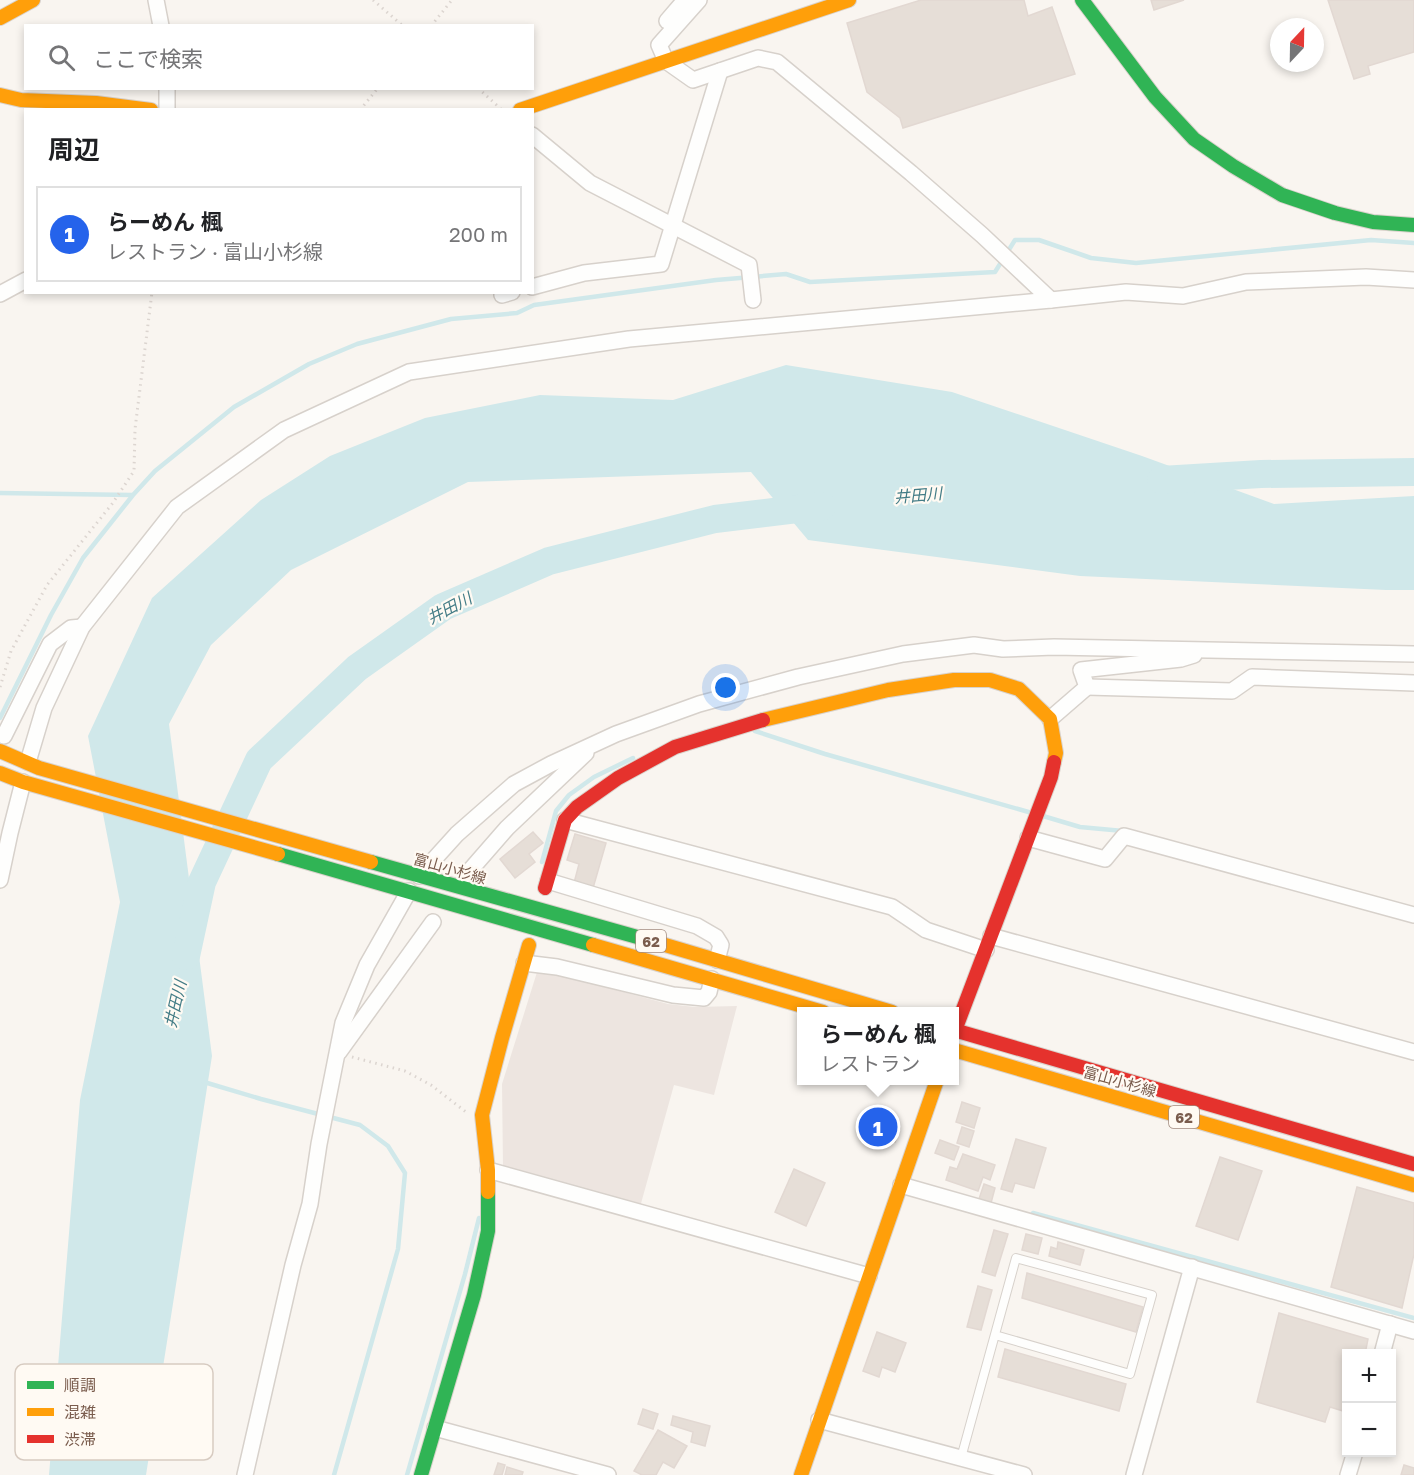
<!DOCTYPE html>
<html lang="ja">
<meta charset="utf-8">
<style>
:root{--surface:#fff;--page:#f6f6f6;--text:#202124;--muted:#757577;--line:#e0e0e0;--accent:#2563eb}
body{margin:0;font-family:"Golos Text","Noto Sans JP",sans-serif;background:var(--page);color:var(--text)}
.controls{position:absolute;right:18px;bottom:18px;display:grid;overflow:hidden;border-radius:0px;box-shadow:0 3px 9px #0003}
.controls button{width:54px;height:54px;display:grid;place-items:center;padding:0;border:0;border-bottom:2px solid var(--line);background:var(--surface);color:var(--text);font:30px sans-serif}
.compass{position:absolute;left:1270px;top:18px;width:54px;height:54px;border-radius:50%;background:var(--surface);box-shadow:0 3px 9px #0003;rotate:22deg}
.you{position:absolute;left:726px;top:688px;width:21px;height:21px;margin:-15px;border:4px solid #fff;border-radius:50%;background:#1a73e8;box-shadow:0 0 0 9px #1a73e833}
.badge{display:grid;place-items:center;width:39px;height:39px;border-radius:50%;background:var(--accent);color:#fff;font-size:20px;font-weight:700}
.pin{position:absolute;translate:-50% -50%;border:3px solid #fff;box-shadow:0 2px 6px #0006}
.popup{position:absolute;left:797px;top:1007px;width:162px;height:78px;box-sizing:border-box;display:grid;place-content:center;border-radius:0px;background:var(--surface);filter:drop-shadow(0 2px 4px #0005);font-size:20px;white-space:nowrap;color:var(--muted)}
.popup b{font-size:22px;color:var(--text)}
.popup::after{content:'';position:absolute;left:50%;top:100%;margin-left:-12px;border:12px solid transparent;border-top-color:var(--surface)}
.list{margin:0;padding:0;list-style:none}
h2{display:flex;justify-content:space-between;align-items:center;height:78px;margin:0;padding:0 24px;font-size:26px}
h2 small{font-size:20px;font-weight:400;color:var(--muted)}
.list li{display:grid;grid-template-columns:39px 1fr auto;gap:18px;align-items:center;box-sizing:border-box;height:96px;margin:0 12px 12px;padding:0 12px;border:2px solid var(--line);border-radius:0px}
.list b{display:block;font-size:22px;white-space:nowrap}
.list p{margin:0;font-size:20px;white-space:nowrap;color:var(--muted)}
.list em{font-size:20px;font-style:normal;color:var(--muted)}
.icon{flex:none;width:33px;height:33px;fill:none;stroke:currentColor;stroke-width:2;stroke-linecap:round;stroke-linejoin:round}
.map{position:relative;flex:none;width:1414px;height:1475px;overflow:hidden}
.search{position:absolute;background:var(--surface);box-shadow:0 3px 9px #0003;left:24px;top:24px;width:510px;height:66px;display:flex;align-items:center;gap:15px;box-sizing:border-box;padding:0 21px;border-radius:0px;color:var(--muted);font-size:22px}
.panel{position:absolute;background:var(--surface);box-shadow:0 3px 9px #0003;left:24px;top:108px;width:510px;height:186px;border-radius:0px}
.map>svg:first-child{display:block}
.industrial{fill:#ede5e0}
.water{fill:#d0e8ea}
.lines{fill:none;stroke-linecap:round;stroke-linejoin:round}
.stream{stroke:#d0e8ea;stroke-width:4.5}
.river{stroke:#d0e8ea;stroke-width:28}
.building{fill:#e6ded7;stroke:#e2d8d2;stroke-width:1.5}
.lane-casing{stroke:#d7d1cb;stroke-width:10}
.street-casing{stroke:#d7d1cb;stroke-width:18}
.fast-casing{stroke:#d9d2cb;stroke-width:16}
.slow-casing{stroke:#d9d2cb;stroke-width:16}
.jam-casing{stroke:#d9d2cb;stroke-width:16}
.path{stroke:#dcd5d0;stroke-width:3;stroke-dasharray:1.5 4.5;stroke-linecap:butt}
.lane{stroke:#fefefd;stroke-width:8}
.street{stroke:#fefefd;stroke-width:15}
.fast{stroke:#30b455;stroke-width:14}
.slow{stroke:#ff9f0a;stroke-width:14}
.jam{stroke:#e5322d;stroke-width:14}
.labels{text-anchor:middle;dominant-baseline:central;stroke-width:4.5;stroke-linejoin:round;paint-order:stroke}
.shield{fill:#fffaf3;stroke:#a28b7f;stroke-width:1.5}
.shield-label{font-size:14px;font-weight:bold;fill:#7a5c4d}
.street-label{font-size:15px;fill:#7a5c4d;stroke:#fffaf3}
.water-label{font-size:16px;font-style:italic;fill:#437c86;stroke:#fffaf3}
.key{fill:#fffaf3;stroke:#d7cbc1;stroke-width:1.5}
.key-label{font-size:16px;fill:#7a5c4d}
</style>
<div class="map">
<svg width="1414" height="1475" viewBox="0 0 1414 1475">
<rect width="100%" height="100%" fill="#f9f5f0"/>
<path class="industrial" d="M538 969 668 1004 695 1007 737 1006 714 1095 674 1085 640 1207 503 1167 502 1084Z"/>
<path class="water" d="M786 365 952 392 1142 456 1274 504 1414 496V590H1386L1080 576 808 540 751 472 468 482 291 570 211 645 169 724 212 1056 146 1475H49L80 1100 120 902 88 736 152 598 261 500 330 456 425 418 540 395 673 400Z"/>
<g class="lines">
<g class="stream">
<path d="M0 493 132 495"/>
<path d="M0 718 51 615 83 558 133 495 155 471 234 407 309 364 357 344 451 319 517 313 534 305 716 280 786 274 810 282 995 272 1015 240H1039L1091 258 1136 263 1371 240 1414 243"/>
<path d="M755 731 825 754 1032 813"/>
<path d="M1043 816 1080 827 1123 831"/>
<path d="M542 862 556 811 569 795 594 777 633 758"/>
<path d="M204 1082 261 1099 360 1125 388 1146 405 1173 398 1249 334 1475"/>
<path d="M1033 1213 1414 1318"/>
<path d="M407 1475 465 1274 479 1218"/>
</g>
<g class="river">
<path d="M1161 480 1261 474 1414 472"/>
<path d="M186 956 202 882 259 760 357 668 443 607 549 561 715 519 822 506"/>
</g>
</g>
<g class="building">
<path d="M921 0H1024L1028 16 1052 7 1075 74 903 128 900 118 867 92 847 23Z"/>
<path d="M1151 0H1184L1154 10Z"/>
<path d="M1328 0H1414V52L1368 66 1370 74 1354 79Z"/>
<path d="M533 832 543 843 529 854 535 862 515 878 500 859Z"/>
<path d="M575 834 606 843 593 888 574 883 579 864 567 860Z"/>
<path d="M962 1102 980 1108 974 1128 956 1122Z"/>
<path d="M873 1110 895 1117 893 1126 900 1128 895 1142 859 1130 863 1117 870 1119Z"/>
<path d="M962 1127 974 1131 969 1147 957 1143Z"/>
<path d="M1016 1139 1046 1148 1034 1188 1015 1183 1012 1192 1001 1189Z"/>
<path d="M940 1140 959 1147 954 1160 935 1153Z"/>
<path d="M963 1154 995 1165 990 1180 983 1177 978 1191 946 1180 950 1167 957 1169Z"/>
<path d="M1220 1157 1262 1171 1238 1240 1196 1226Z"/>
<path d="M794 1169 825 1183 806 1226 775 1212Z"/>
<path d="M984 1184 995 1188 991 1203 979 1199Z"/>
<path d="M1357 1187 1414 1203V1254L1402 1308 1331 1287Z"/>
<path d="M994 1230 1008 1234 995 1276 982 1272Z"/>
<path d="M1026 1234 1042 1238 1038 1254 1022 1250Z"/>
<path d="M1058 1242 1084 1250 1080 1265 1049 1256 1051 1247 1057 1249Z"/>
<path d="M1027 1273 1143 1307 1136 1332 1022 1298Z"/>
<path d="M978 1286 992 1290 981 1330 967 1327Z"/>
<path d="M1279 1313 1368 1339 1365 1354H1346V1412L1330 1407 1325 1422 1257 1402Z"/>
<path d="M877 1332 906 1343 895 1372 882 1367 879 1377 863 1371Z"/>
<path d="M1005 1349 1126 1384 1119 1411 998 1377Z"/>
<path d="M643 1409 658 1414 653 1429 638 1424Z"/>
<path d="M673 1416 710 1426 705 1446 691 1442 693 1432 671 1425Z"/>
<path d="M658 1430 687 1446 674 1468 663 1462 656 1475H642L634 1471Z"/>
<path d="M498 1463 505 1465 502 1475H494Z"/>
<path d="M1404 1465 1414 1468V1475H1401Z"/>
<path d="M507 1467 523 1472 522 1475H505Z"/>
</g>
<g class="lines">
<defs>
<path id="lane" d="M961 1458 1016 1258 1152 1295 1130 1374 995 1335"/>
<g id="street">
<path d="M156 0 161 26"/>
<path d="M699 0 659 45 666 61 693 80 758 58 777 62 911 173 982 235 1051 300 1126 292 1183 296 1246 282 1366 277 1414 280"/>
<path d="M667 21 685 0"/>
<path d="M167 110V88"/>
<path d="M532 135 590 183 749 265 753 300"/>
<path d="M532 287 584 273 661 264 720 71"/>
<path d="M0 294 26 280"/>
<path d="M502 295 512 292"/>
<path d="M1087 687 1232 691 1252 677 1414 683"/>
<path d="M1050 719 1087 687 1081 670 1181 659 1194 655"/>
<path d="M4 736 50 644 71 628 82 627"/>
<path d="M28 762 44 708 82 627 177 507 284 430 409 372 629 339 1051 300"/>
<path d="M565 820 892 907 926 930 986 950"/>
<path d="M1028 838 1105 859 1124 836 1414 915"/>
<path d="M466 875 507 828 586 753"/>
<path d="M419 876 457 834 514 784 551 764 616 734 699 704 798 677 903 654 974 645 1003 649 1054 647 1414 654"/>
<path d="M0 880 10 833 23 782"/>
<path d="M548 881 697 926 716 937 721 945 717 960"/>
<path d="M991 936 1414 1052"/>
<path d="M524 963 557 967 673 995 704 998 709 992 712 979"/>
<path d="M339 1052 433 922"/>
<path d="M488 1170 869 1276"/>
<path d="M901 1185 1414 1331"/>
<path d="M1382 1354 1390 1324"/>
<path d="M819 1420 1024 1475"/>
<path d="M435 1428 608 1475"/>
<path d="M245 1475 293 1265 310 1204 319 1144 343 1023 367 965 409 891"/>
<path d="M1134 1475 1192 1267"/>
<path d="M1348 1475 1355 1452"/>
</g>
<g id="fast">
<path d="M1082 0 1155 97 1194 139 1233 166 1282 195 1335 213 1373 222 1414 225"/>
<path d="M278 854 593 945"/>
<path d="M371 862 655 942"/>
<path d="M421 1475 474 1295 488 1231V1192"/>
</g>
<g id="slow">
<path d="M0 18 33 0"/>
<path d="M0 95 21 100 96 103 151 110"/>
<path d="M520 110 849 0"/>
<path d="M763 720 888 690 954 680H990L1019 689 1050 719 1056 753 1054 762"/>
<path d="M0 751 39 768 371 862"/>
<path d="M0 773 23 782 278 854"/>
<path d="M655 942 892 1012"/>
<path d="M593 945 823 1012"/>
<path d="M954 1050 1414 1185"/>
<path d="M488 1192V1170L482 1115 502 1038 529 945"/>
<path d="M801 1475 937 1080"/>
</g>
<g id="jam">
<path d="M545 888 565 820 577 807 618 778 675 747 763 720"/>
<path d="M954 1030 1414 1164"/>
<path d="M954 1033 1051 777 1054 762"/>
</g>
</defs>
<use href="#lane" class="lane-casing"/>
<use href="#street" class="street-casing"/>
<use href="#fast" class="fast-casing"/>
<use href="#slow" class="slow-casing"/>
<use href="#jam" class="jam-casing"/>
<g class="path">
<path d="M373 0 403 26"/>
<path d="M431 26 452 0"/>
<path d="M478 88 502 110"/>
<path d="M360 110 378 88"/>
<path d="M0 687 11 651 47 585 112 504 134 471 135 429 152 292"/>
<path d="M352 1057 405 1071 431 1085 466 1112"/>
</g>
<use href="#lane" class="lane"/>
<use href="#street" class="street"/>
<use href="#fast" class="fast"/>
<use href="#slow" class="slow"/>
<use href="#jam" class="jam"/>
</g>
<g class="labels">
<g class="shield">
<rect x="636" y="930" width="30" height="22" rx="4.5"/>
<rect x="1169" y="1106" width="30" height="22" rx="4.5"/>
</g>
<g class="shield-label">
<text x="651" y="941">62</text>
<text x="1184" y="1117">62</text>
</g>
<g class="street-label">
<text transform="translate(450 868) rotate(16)">富山小杉線</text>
<text transform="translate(1120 1081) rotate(16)">富山小杉線</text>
</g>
<g class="water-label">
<text transform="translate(918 495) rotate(-5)">井田川</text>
<text transform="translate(449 608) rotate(-28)">井田川</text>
<text transform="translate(175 1004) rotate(-77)">井田川</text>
</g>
</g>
<rect x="15" y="1364" width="198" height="96" rx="9" class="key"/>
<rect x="27" y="1381" width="27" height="8" fill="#30b455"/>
<rect x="27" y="1408" width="27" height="8" fill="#ff9f0a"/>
<rect x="27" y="1435" width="27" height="8" fill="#e5322d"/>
<g class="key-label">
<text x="64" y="1391">順調</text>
<text x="64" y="1418">混雑</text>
<text x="64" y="1445">渋滞</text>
</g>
</svg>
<div class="controls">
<button>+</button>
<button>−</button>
</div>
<svg class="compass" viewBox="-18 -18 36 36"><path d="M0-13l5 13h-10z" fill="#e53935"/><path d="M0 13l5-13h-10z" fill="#757577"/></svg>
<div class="you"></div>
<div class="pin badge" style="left:878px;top:1127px">1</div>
<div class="popup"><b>らーめん 楓</b>レストラン</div>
<div class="search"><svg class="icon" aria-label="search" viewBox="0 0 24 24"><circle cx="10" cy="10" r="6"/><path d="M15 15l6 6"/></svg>ここで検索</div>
<section class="panel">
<h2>周辺<small></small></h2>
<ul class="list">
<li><span class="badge">1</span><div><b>らーめん 楓</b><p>レストラン · 富山小杉線</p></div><em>200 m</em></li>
</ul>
</section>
</div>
